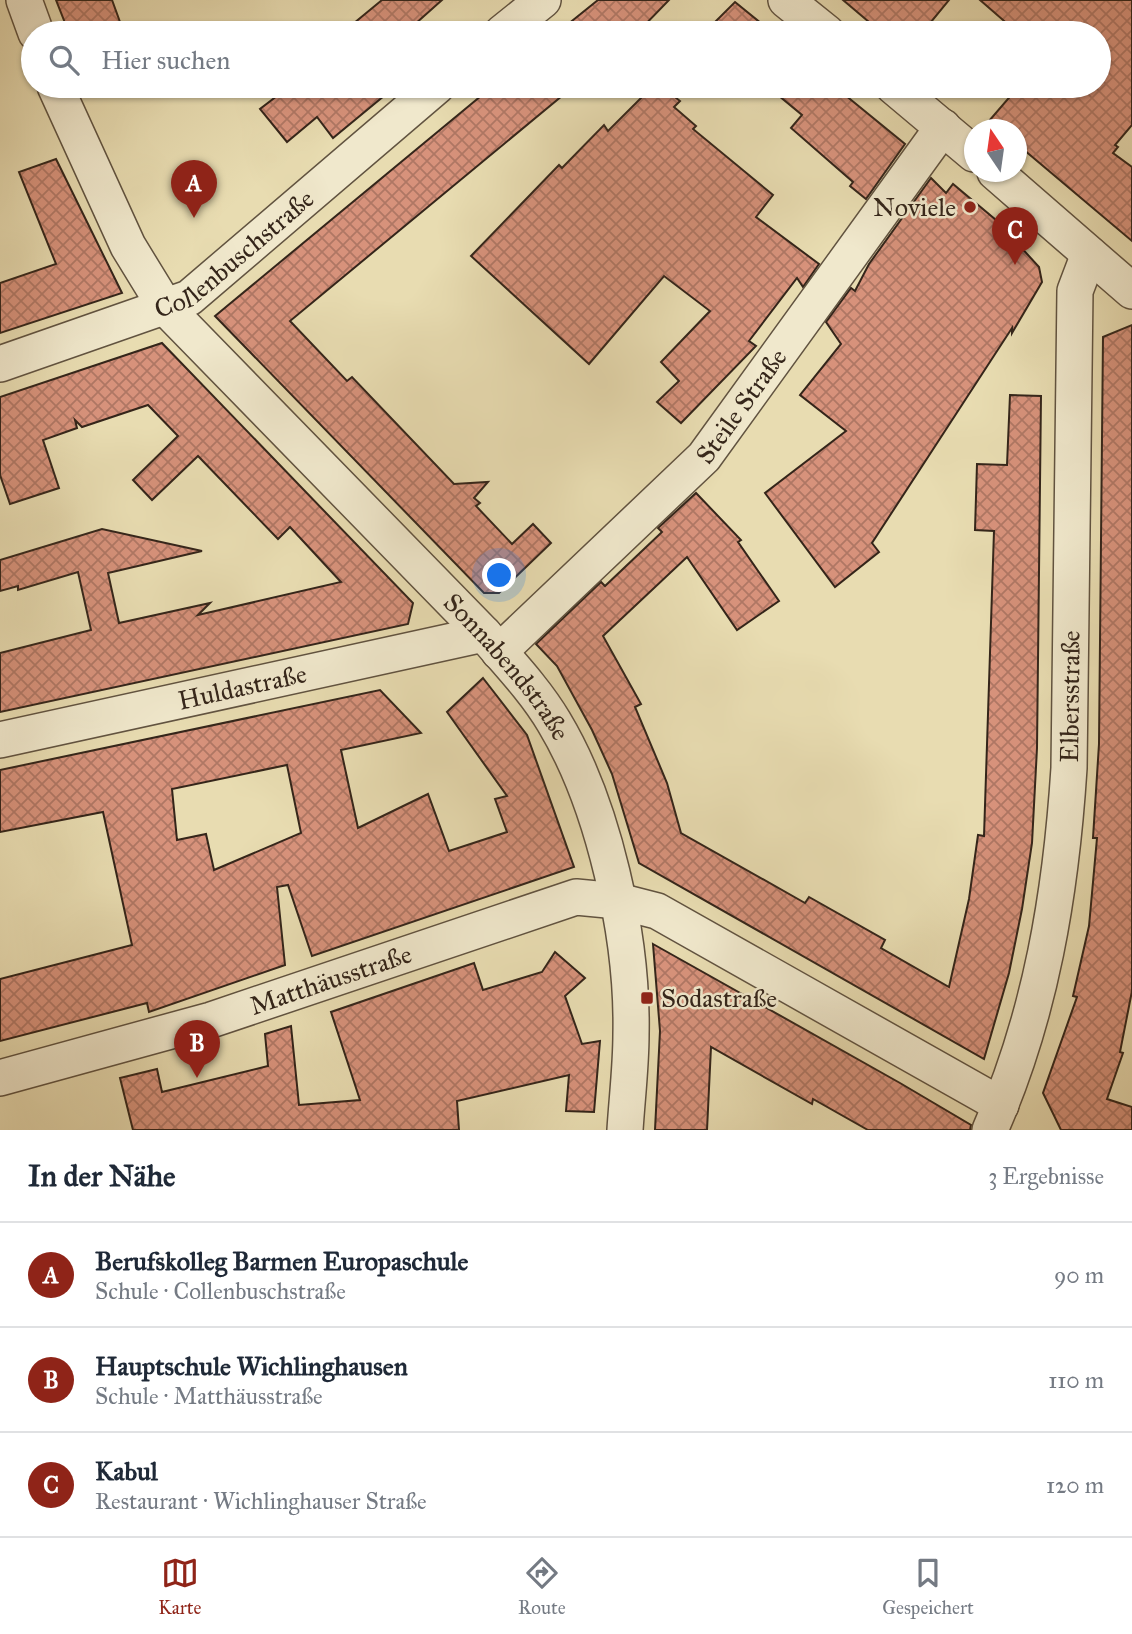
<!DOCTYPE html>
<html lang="de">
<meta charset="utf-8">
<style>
:root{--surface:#fff;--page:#f2f2f3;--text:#1f2937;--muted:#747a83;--line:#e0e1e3;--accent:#8f2418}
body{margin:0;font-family:"IM FELL Great Primer",serif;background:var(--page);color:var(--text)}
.compass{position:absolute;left:964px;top:119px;width:63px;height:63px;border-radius:50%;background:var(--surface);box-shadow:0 2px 5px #0004;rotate:347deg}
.you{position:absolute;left:500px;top:576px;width:24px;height:24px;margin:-18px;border:5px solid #fff;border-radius:50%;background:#1a73e8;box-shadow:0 0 0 10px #1a73e833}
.badge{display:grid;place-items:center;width:46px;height:46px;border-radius:50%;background:var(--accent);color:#fff;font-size:23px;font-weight:700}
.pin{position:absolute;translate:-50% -58px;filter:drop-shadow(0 2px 4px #0008)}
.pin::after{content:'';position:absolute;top:37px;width:24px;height:21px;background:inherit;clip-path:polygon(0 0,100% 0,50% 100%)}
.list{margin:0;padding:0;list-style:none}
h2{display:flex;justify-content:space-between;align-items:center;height:91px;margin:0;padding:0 28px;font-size:30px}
h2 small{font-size:23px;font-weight:400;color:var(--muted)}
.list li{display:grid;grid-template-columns:46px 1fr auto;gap:21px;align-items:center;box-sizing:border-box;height:105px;padding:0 28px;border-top:2px solid var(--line)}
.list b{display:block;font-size:26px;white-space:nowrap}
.list p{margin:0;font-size:23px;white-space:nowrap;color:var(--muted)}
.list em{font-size:23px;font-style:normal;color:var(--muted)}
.icon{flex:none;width:38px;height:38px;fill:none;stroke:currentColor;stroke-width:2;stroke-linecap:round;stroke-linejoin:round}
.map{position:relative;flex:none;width:1132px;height:1130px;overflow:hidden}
.search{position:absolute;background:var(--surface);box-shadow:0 2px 5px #0004;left:21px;right:21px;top:21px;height:77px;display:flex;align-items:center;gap:18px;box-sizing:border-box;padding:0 24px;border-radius:38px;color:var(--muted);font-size:26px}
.sheet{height:406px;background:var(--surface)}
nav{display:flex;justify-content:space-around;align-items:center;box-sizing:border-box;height:98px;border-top:2px solid var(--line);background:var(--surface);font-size:19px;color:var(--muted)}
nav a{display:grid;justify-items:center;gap:4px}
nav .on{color:var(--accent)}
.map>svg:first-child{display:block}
.building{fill:url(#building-cross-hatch);stroke:#34251a;stroke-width:2;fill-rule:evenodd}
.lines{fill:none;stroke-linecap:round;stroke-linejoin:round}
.minor-casing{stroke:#615340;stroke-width:38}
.minor{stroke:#f0e8cc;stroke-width:35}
.poi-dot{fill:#8f2418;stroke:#f0e8cc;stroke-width:2.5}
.labels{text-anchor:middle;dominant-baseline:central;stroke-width:5;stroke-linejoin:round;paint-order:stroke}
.poi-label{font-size:26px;fill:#34251a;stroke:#f0e8cc;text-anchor:end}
.street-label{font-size:26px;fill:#34251a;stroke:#f0e8cc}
</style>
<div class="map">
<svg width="1132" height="1130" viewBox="0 0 1132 1130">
<defs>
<pattern id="building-cross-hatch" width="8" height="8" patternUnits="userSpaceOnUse" patternTransform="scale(1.75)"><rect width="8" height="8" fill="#d7927b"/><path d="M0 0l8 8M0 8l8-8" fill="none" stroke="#af7764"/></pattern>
</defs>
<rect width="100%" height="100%" fill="#e8dcb1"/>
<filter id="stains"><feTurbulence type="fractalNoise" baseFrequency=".00286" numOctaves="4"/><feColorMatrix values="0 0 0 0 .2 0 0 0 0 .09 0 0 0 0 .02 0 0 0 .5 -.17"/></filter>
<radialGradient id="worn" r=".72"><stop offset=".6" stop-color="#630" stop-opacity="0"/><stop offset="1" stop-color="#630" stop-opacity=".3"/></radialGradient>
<g class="building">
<path d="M56 0H112L124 33H69Z"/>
<path d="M382 0H442L405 33H342Z"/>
<path d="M598 0H669L637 33H557Z"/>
<path d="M843 0H949L922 33H882Z"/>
<path d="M980 0H1132V125L1115 145 1118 147 1113 153 1132 167V241L1017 144V130H999L989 121 1019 86H1099V33H1018Z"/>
<path d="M735 2 773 33H704Z"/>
<path d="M290 86H396L333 138 317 117 287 142 260 109Z"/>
<path d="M493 86H574L290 321 347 381 352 377 454 484 488 482 474 498 480 503 476 506 512 544 533 524 551 543 499 593H484L215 316Z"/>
<path d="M653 86H661L680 101 674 107 696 126 693 129 773 195 756 217 819 264 803 287 797 278 749 341 756 346 681 423 657 402 679 381 661 362 710 311 664 276 589 364 471 256 559 165 562 168 604 125 608 131Z"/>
<path d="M767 86H834L905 144 866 199 850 186 853 182 791 128 802 115Z"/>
<path d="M56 159 122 293 0 333V283L56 264 19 172Z"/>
<path d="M931 178 946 193 953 184 996 220 1039 267 1042 282 1012 333V328L872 543 879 552 835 587 765 493 846 431 800 395 841 344 826 322 851 288 855 291 869 264Z"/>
<path d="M1132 325V991L1120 1052 1123 1053 1107 1099 1132 1107V1130H1061L1043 1093 1077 997 1073 996 1089 926 1097 838H1093L1099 744 1103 337Z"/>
<path d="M162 343 413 603 408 624 0 712V653L91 630 78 572 18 590V586L0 591V560L102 529 202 551 108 573 119 623 210 603 198 615 341 582 290 527 278 539 198 456 152 500 133 480 178 436 148 405 82 427 75 420 77 428 43 440 59 488 10 504 0 475V397Z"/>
<path d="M1010 395 1041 396 1037 748 1032 843 1022 909 1009 973 984 1059 639 863 612 774 592 730 557 666 536 644 601 582 605 586 662 532 658 528 696 493 741 540 738 542 779 601 737 630 687 557 603 636 641 704 635 707 667 783 681 833 805 903 809 897 885 940 881 948 949 987 969 899 978 835 984 836 994 531 975 530 977 464 1007 465Z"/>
<path d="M483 678 527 735 574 867 312 956 288 885 277 887 285 965 149 1012 147 1003 0 1041V979L132 945 103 812 0 832V770L380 690 421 733 341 750 358 828 428 794 449 851 507 832 495 799 507 796 447 712ZM287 765 301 833 214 870 206 834 177 840 172 789Z"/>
<path d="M653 944 900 1083 971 1125 970 1130H868L813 1099 812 1104 711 1047 707 1130H655L660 1031Z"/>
<path d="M555 952 585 978 565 996 582 1044 600 1041 594 1112 566 1111 569 1075 457 1101 459 1130H133L120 1078 157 1069 162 1092 268 1066 265 1034 291 1026 299 1105 360 1100 331 1012 474 963 483 990 542 972Z"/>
</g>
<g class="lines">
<defs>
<g id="minor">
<path d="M24 0 36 33"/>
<path d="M786 0 827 33"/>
<path d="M502 33 543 0"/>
<path id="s1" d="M55 86 128 246 166 308 484 634C508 662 535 690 554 722 604 805 633 937 631 1034 631 1066 627 1098 625 1130"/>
<path d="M893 86 974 154"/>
<path d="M995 172 1132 291"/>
<path id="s2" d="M0 364 189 298 437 86"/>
<path id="s3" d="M499 652 704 457 943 127"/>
<path id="s4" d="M0 740 484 634"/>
<path id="s5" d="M0 1078 211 1020 576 897 618 901 657 911 1001 1105"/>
<path id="s6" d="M990 1130C1041 1015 1061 893 1069 768L1075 291 1089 254"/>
</g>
</defs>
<use href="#minor" class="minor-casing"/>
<use href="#minor" class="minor"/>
</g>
<g class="poi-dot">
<circle cx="970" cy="207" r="7"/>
<rect x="640" y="991" width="14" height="14" rx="3.5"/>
</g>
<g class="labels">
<g class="poi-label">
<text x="956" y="207">Noviele</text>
<text x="661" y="998" text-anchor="start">Sodastraße</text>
</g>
<g class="street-label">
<text stroke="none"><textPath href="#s2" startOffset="262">Collenbuschstraße</textPath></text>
<text stroke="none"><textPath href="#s3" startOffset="346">Steile Straße</textPath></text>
<text stroke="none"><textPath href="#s1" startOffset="744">Sonnabendstraße</textPath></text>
<text stroke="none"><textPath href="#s4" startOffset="248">Huldastraße</textPath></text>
<text stroke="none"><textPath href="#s6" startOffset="444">Elbersstraße</textPath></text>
<text stroke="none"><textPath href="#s5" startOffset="345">Matthäusstraße</textPath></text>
</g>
</g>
<rect width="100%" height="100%" filter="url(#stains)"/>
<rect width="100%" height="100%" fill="url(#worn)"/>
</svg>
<svg class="compass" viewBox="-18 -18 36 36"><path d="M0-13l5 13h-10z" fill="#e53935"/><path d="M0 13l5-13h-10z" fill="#747a83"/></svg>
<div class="you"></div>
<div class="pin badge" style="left:194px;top:218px">A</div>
<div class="pin badge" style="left:197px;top:1078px">B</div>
<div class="pin badge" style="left:1015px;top:265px">C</div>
<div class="search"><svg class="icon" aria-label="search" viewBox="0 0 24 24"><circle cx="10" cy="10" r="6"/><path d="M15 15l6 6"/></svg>Hier suchen</div>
</div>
<section class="sheet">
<h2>In der Nähe<small>3 Ergebnisse</small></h2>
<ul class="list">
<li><span class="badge">A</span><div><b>Berufskolleg Barmen Europaschule</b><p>Schule · Collenbuschstraße</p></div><em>90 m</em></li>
<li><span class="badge">B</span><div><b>Hauptschule Wichlinghausen</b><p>Schule · Matthäusstraße</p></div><em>110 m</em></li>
<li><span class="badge">C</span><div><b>Kabul</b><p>Restaurant · Wichlinghauser Straße</p></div><em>120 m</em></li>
</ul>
</section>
<nav>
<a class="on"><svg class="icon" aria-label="map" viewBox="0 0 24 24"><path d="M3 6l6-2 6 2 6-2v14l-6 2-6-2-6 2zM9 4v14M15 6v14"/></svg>Karte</a>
<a><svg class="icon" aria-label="directions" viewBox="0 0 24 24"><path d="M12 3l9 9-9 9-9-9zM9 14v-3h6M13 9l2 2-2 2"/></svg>Route</a>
<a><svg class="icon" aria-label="saved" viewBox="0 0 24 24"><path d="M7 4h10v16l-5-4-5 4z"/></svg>Gespeichert</a>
</nav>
